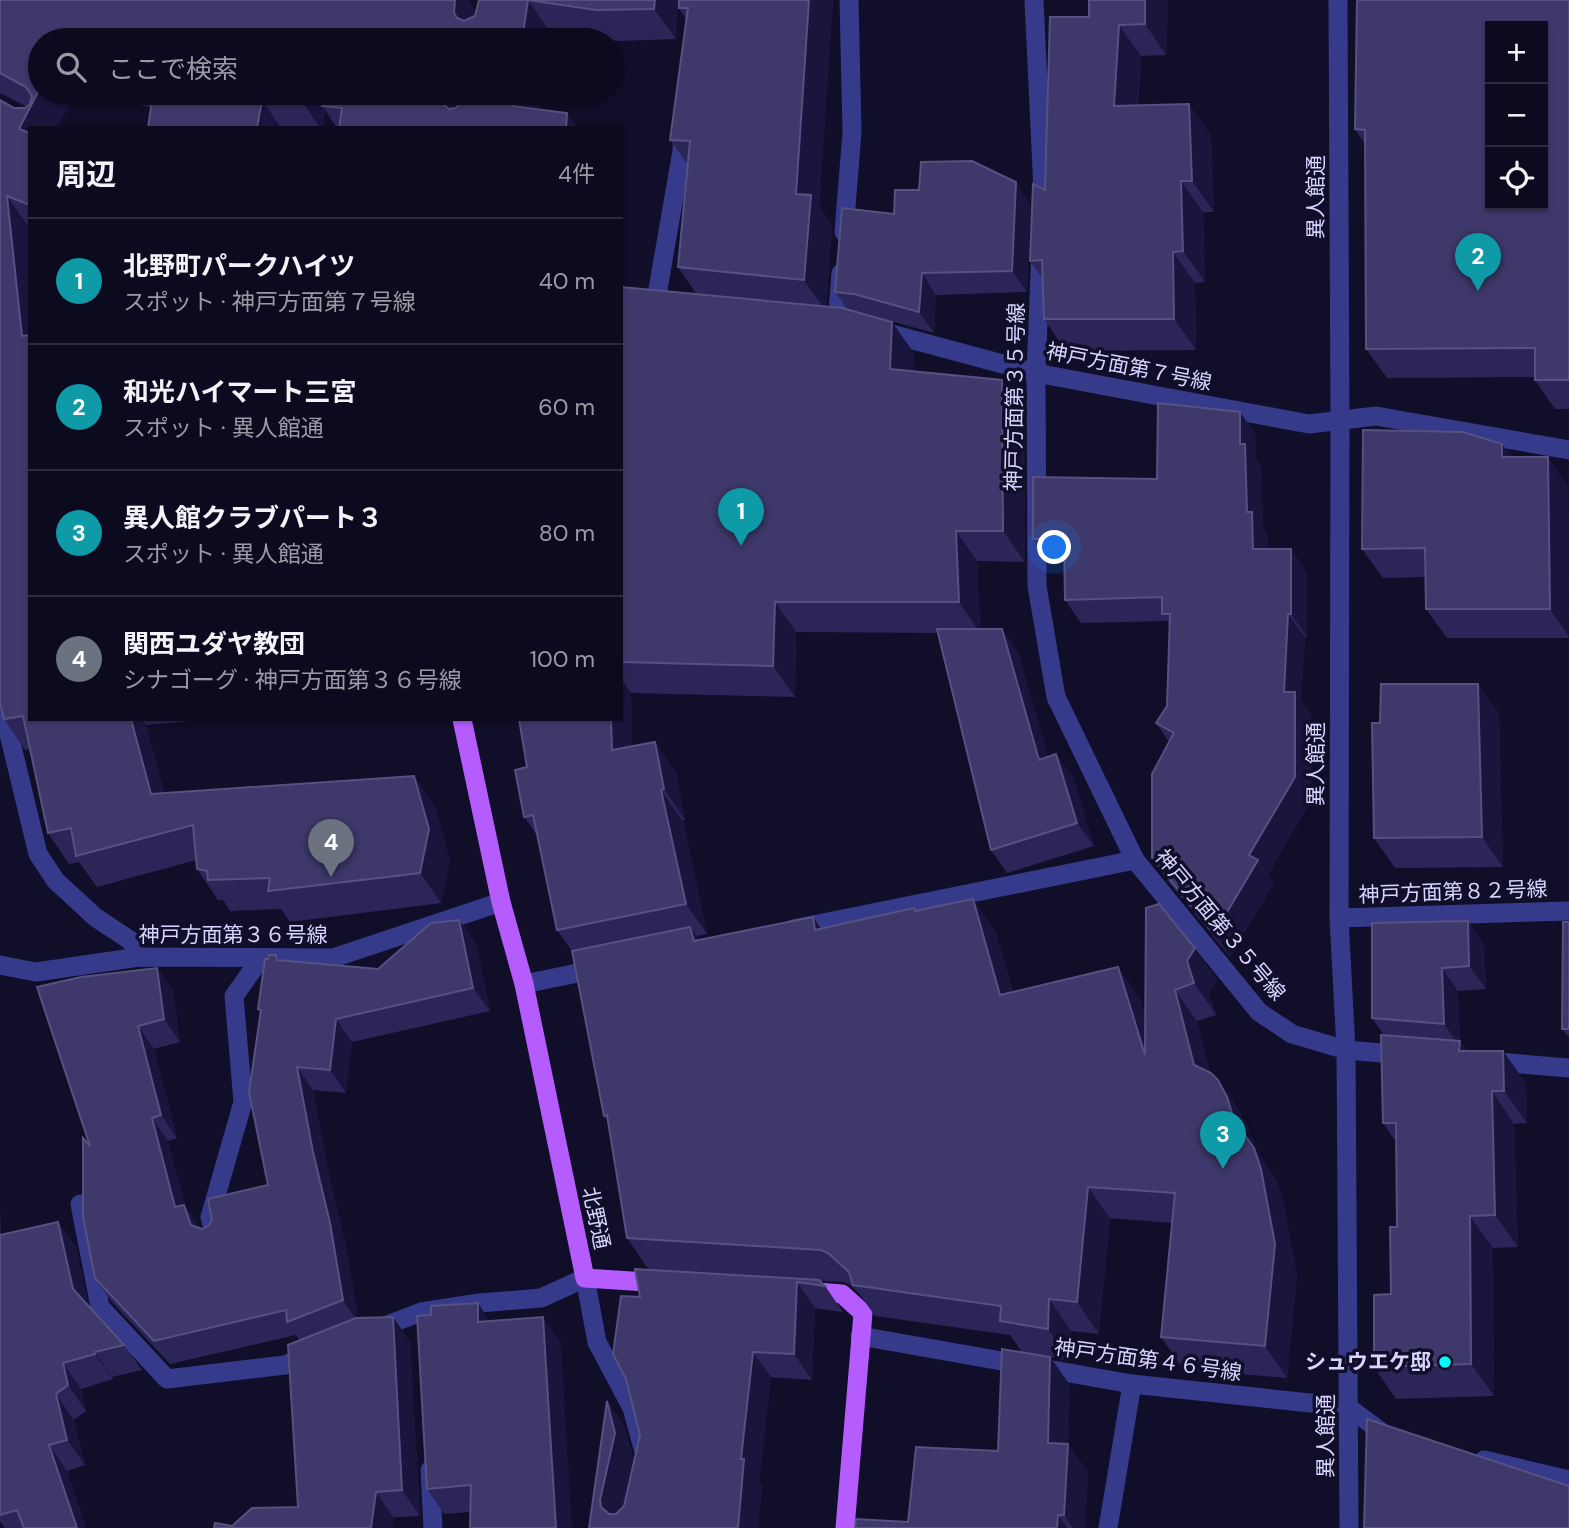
<!DOCTYPE html>
<html lang="ja">
<meta charset="utf-8">
<style>
:root{--surface:#0c0a1e;--page:#151327;--text:#f1f3f6;--muted:#9a9aa4;--line:#2c2b3c;--accent:#01fbff}
body{margin:0;font-family:"DM Sans","Noto Sans JP",sans-serif;background:var(--page);color:var(--text)}
.controls{position:absolute;right:21px;top:21px;display:grid;overflow:hidden;border-radius:0px;box-shadow:0 2px 5px #0004}
.controls button{width:63px;height:63px;display:grid;place-items:center;padding:0;border:0;border-bottom:2px solid var(--line);background:var(--surface);color:var(--text);font:35px sans-serif}
.you{position:absolute;left:1055px;top:548px;width:24px;height:24px;margin:-18px;border:5px solid #fff;border-radius:50%;background:#1a73e8;box-shadow:0 0 0 10px #1a73e833}
.badge{display:grid;place-items:center;width:46px;height:46px;border-radius:50%;background:var(--accent);color:#fff;font-size:23px;font-weight:700}
.pin{position:absolute;translate:-50% -58px;filter:drop-shadow(0 2px 4px #0008)}
.pin::after{content:'';position:absolute;top:37px;width:24px;height:21px;background:inherit;clip-path:polygon(0 0,100% 0,50% 100%)}
.list{margin:0;padding:0;list-style:none}
h2{display:flex;justify-content:space-between;align-items:center;height:91px;margin:0;padding:0 28px;font-size:30px}
h2 small{font-size:23px;font-weight:400;color:var(--muted)}
.list li{display:grid;grid-template-columns:46px 1fr auto;gap:21px;align-items:center;box-sizing:border-box;height:126px;padding:0 28px;border-top:2px solid var(--line)}
.list b{display:block;font-size:26px;white-space:nowrap}
.list p{margin:0;font-size:23px;white-space:nowrap;color:var(--muted)}
.list em{font-size:23px;font-style:normal;color:var(--muted)}
.icon{flex:none;width:38px;height:38px;fill:none;stroke:currentColor;stroke-width:2;stroke-linecap:round;stroke-linejoin:round}
.map{position:relative;flex:none;width:1569px;height:1528px;overflow:hidden}
.search{position:absolute;background:var(--surface);box-shadow:0 2px 5px #0004;left:28px;top:28px;width:595px;height:77px;display:flex;align-items:center;gap:18px;box-sizing:border-box;padding:0 24px;border-radius:38px;color:var(--muted);font-size:26px}
.panel{position:absolute;background:var(--surface);box-shadow:0 2px 5px #0004;left:28px;top:126px;width:595px;height:595px;border-radius:0px}
.map>svg:first-child{display:block}
.lines{fill:none;stroke-linecap:round;stroke-linejoin:round}
.service{stroke:#363a8b;stroke-width:19}
.minor{stroke:#363a8b;stroke-width:19}
.primary{stroke:#b55cff;stroke-width:19}
.wall{fill:#2c2658}
.shaded-wall{fill:#19153d}
.building{fill:#3e396a;stroke:#565181;stroke-width:2;fill-rule:evenodd}
.poi-dot{fill:#01fbff;stroke:#100e28;stroke-width:2.5}
.labels{text-anchor:middle;dominant-baseline:central;stroke-width:7;stroke-linejoin:round;paint-order:stroke}
.street-label{font-size:21px;fill:#d7d5ff;stroke:#100e28}
.poi-label{font-size:21px;font-weight:bold;fill:#d7d5ff;stroke:#100e28;text-anchor:end}
</style>
<div class="map">
<svg width="1569" height="1528" viewBox="0 0 1569 1528">
<rect width="100%" height="100%" fill="#100e28"/>
<g class="lines">
<g class="service">
<path d="M844 232 852 132 849 0"/>
<path d="M837 324 841 273"/>
<path d="M1346 1050 1407 1055"/>
<path d="M1486 1061 1569 1068"/>
<path d="M585 1278 597 1342 632 1408 646 1459"/>
<path d="M1348 1407 1387 1436"/>
<path d="M1484 1460 1569 1480"/>
<path d="M1108 1528 1132 1384"/>
</g>
<g class="minor">
<path d="M1034 0 1043 191 1042 216"/>
<path d="M1338 0 1340 421 1339 918 1346 1050 1349 1528"/>
<path d="M1041 249 1036 373 1037 586 1056 697 1135 860 1259 1012 1292 1034 1346 1050"/>
<path d="M655 306 682 151 683 131"/>
<path d="M880 331 1036 373 1309 424 1376 416 1569 450"/>
<path d="M0 697 38 854 56 881 95 917 131 941 139 957"/>
<path d="M1339 918 1569 911"/>
<path d="M793 929 1135 860"/>
<path d="M0 965 36 972 139 957 333 958 501 902"/>
<path d="M524 984 602 968"/>
<path d="M80 1204 100 1307 167 1379 285 1365 314 1354"/>
<path d="M216 1240 210 1217 243 1102 234 996 261 958"/>
<path d="M374 1330 421 1312 479 1303 541 1298 585 1278"/>
<path d="M860 1336 1132 1384 1348 1407"/>
<path d="M430 1470 433 1528"/>
</g>
<g class="primary">
<path d="M462 719 501 902 524 984 585 1278 662 1283"/>
<path d="M804 1291 842 1294 863 1313 845 1528"/>
</g>
</g>
<g class="wall">
<path d="M0 0H468L476 12 479 0H678L676 39 618 41 549 31 548 40H40V93H540L538 109 567 113 578 128H337L325 110 323 128H148L151 107 74 96 30 128V227L28 226 30 719H215L146 725 164 793 414 776 435 807 450 860 441 903 290 922 281 909 230 911 223 900H218L197 869 196 860 97 887 79 862 69 864 48 833 30 749 25 750 4 719 0 100 14 108H25L27 107 0 93Z"/>
<path d="M833 0 819 206 832 226 826 307 848 310 835 292 894 214 1030 203 1027 292 936 295 934 333 869 315 914 353 913 371 1024 411 1025 562 977 561 980 629 1018 652 1048 757 1073 777 1094 846 1007 873 991 850 938 633 796 632 795 697 631 693 632 746 676 772 685 820 683 821 707 934 697 936 700 940 821 929 914 908 916 910 995 930 1013 992 1140 998 1145 1015 1146 908 1217 980 1209 993 1216 1015 1197 1021 1210 1072 1218 1080 1240 1112 1249 1129 1256 1150 1276 1179 1283 1201 1297 1275 1287 1378 1183 1369 1161 1337 1172 1223 1110 1218 1099 1334 1071 1331 1070 1361 1022 1352 1010 1335 875 1316 858 1292 850 1285 843 1282 649 1270 627 1238 609 1123 604 1116 572 951 557 930 537 835 524 817 527 767 621 719V287L697 295 678 267 688 165 670 140 686 19 679 8Z"/>
<path d="M1089 0H1168L1166 55 1141 56 1138 105 1211 135 1214 212H1203L1205 282 1195 283 1196 350 1066 351 1044 319 1043 279 1030 261 1045 190 1089 17Z"/>
<path d="M1569 0V409H1555L1535 380V377L1387 378 1366 349 1365 144 1355 129Z"/>
<path d="M1240 412 1256 435V460L1261 467 1263 527 1268 535V549L1307 572V637H1305L1301 700 1311 715V800L1268 875 1274 883 1230 957 1168 881 1152 858 1169 742 1156 723 1167 706 1170 624 1167 621 1081 623 1065 600 1064 562H1049L1033 539 1157 479Z"/>
<path d="M1502 444 1512 457 1568 486 1569 638H1447L1426 609V577L1383 578 1362 549Z"/>
<path d="M1478 684 1499 714 1503 867 1395 868 1374 838 1380 723Z"/>
<path d="M459 920 476 943 490 1011 352 1042 346 1093 313 1090 329 1175 346 1246 358 1318 393 1317 410 1342 420 1516 232 1526 298 1507 299 1340 296 1335 170 1364 111 1301 95 1278 90 1146 157 968 173 991 180 1042 154 1049 177 1138 168 1141 185 1206 200 1228 202 1229 209 1225 268 1185 260 1013 258 1009 268 959 276 955 281 961 378 969Z"/>
<path d="M1468 921 1484 944 1486 989 1458 991 1460 1042 1467 1051 1526 1083 1527 1123 1514 1124 1518 1247 1493 1248 1494 1396 1396 1399 1374 1367 1391 1294 1397 1227 1396 1142 1383 1123 1384 1035 1372 1018Z"/>
<path d="M1569 922V1038L1562 1029Z"/>
<path d="M0 1210 1 1235 58 1222 76 1247 89 1307 124 1345 142 1370 112 1377 113 1379 81 1389 86 1411 74 1420 85 1465 67 1471 86 1528H5L0 1521Z"/>
<path d="M819 1280 825 1286 843 1312 815 1308 812 1380 771 1377 759 1481 762 1485 758 1528H589L607 1401 624 1426 633 1458 622 1508 624 1506 640 1435V1297Z"/>
<path d="M490 1321 561 1343 470 1512 444 1514 427 1489Z"/>
<path d="M1050 1357 1070 1385 1068 1444 1088 1472 1085 1528H855L908 1522 998 1451Z"/>
</g>
<g class="shaded-wall">
<path d="M455 0H468L478 15 473 40 454 13Z"/>
<path d="M528 0 549 31 548 40H522Z"/>
<path d="M655 0H678L676 39 654 9Z"/>
<path d="M809 0H833L819 206 832 226 826 311 804 280 796 194Z"/>
<path d="M1145 0H1168L1166 55 1145 24Z"/>
<path d="M1119 25 1141 56 1135 137 1114 106Z"/>
<path d="M40 88V93H71L74 96 57 128H30V144L19 129Z"/>
<path d="M302 93H326L332 101 322 106 325 110 323 128H320L304 104Z"/>
<path d="M440 93H467L461 127 440 102Z"/>
<path d="M514 93H540L535 128 512 106Z"/>
<path d="M262 100 281 128H257Z"/>
<path d="M1189 104 1211 135 1214 212 1192 181Z"/>
<path d="M567 113 578 128H566Z"/>
<path d="M1181 181 1203 212 1205 282 1183 251Z"/>
<path d="M1016 182 1030 203 1027 292 1012 271Z"/>
<path d="M7 196 28 226 30 241V347L22 336Z"/>
<path d="M1173 252 1195 283 1196 350 1174 319Z"/>
<path d="M922 273 936 295 934 333 919 312Z"/>
<path d="M892 322 914 353 912 400 890 369Z"/>
<path d="M1002 380 1024 411 1025 562 1003 531Z"/>
<path d="M1240 412 1256 435V460L1261 467 1263 527 1268 535 1269 572 1253 549 1247 512 1240 444Z"/>
<path d="M1502 444 1523 473 1502 457Z"/>
<path d="M1548 457 1568 486 1569 637 1550 609Z"/>
<path d="M956 531 977 561 980 633 959 602Z"/>
<path d="M1291 549 1307 572V637L1291 614Z"/>
<path d="M775 602 796 632 795 697 773 666Z"/>
<path d="M1288 614 1305 637 1301 700 1311 715V800L1268 875 1274 883 1230 957 1214 934 1249 855 1284 692Z"/>
<path d="M1002 629 1018 652 1056 783 1039 760Z"/>
<path d="M621 679 631 693 633 781 612 750 611 719H621Z"/>
<path d="M1478 684 1499 714 1503 867 1482 837Z"/>
<path d="M131 719H143L146 725 172 825 151 794Z"/>
<path d="M655 742 676 772 685 820 664 789Z"/>
<path d="M1056 754 1073 777 1094 846 1077 823Z"/>
<path d="M414 776 435 807 450 860 441 903 420 873Z"/>
<path d="M661 790 683 821 707 934 686 904Z"/>
<path d="M973 899 995 930 1022 1026 1000 995Z"/>
<path d="M813 917 835 949 815 930Z"/>
<path d="M459 920 476 943 490 1011 473 988Z"/>
<path d="M1468 921 1484 944 1486 989 1469 966Z"/>
<path d="M690 927 713 958 694 941Z"/>
<path d="M1195 948 1217 980 1209 993 1216 1015 1194 983 1187 961Z"/>
<path d="M1118 967 1140 998 1167 1087 1145 1055Z"/>
<path d="M157 968 173 991 180 1042 164 1019Z"/>
<path d="M1442 968 1458 991 1460 1042 1482 1073 1459 1051V1045L1444 1024Z"/>
<path d="M1175 990 1197 1021 1216 1096 1194 1065Z"/>
<path d="M336 1019 352 1042 346 1093 330 1070Z"/>
<path d="M138 1026 154 1049 177 1138 161 1115Z"/>
<path d="M1503 1051 1526 1083 1527 1123 1504 1091Z"/>
<path d="M297 1067 313 1090 329 1175 346 1246 359 1323 343 1300 313 1152Z"/>
<path d="M1218 1080 1240 1112 1249 1129 1256 1150 1276 1179 1283 1201 1297 1275 1287 1378 1265 1346 1234 1120Z"/>
<path d="M1492 1091 1514 1124 1518 1247 1495 1215Z"/>
<path d="M152 1118 168 1141 185 1206 200 1228 191 1225 175 1207Z"/>
<path d="M1088 1187 1110 1218 1099 1334 1077 1302Z"/>
<path d="M1470 1216 1493 1248 1494 1396 1471 1364Z"/>
<path d="M58 1222 76 1247 91 1315 73 1289Z"/>
<path d="M797 1282 815 1308 812 1380 794 1354Z"/>
<path d="M1049 1299 1071 1331 1070 1361 1048 1329Z"/>
<path d="M478 1303 495 1329 478 1322Z"/>
<path d="M393 1317 410 1342 420 1516 402 1490Z"/>
<path d="M543 1317 561 1343 572 1528H556Z"/>
<path d="M95 1352 112 1377 113 1379 95 1354Z"/>
<path d="M753 1352 771 1377 759 1481 762 1485 758 1528H738L741 1459Z"/>
<path d="M1050 1357 1070 1385 1068 1444 1088 1472 1085 1528H1073L1064 1515 1048 1443Z"/>
<path d="M63 1363 81 1389 86 1411 68 1385Z"/>
<path d="M56 1394 74 1420 85 1465 67 1440Z"/>
<path d="M607 1401 624 1426 633 1458 618 1526 601 1507 600 1500Z"/>
<path d="M49 1445 67 1471 86 1528H77Z"/>
<path d="M376 1492 394 1518 392 1528H371Z"/>
<path d="M1058 1515 1067 1528H1057Z"/>
</g>
<g class="building">
<path d="M0 0H455L454 13 457 18 464 21 475 16 479 0H655L654 9 596 10 528 0 522 40H40V88L19 129 30 133V205L7 196 22 336 30 335V719H131L151 794 414 776 429 829 420 873 268 891 270 878 208 880 207 871 197 869 193 825 76 856 71 828 48 833 23 716 4 719 0 703V100L14 108H25L30 104 32 96 26 87 0 73Z"/>
<path d="M679 0H809L796 194 811 195 804 280 678 267 690 141 670 140 688 8H679Z"/>
<path d="M1089 0H1145V24L1119 25 1114 106 1189 104 1192 181H1181L1183 251 1173 252 1174 319H1044L1042 260 1030 261 1033 184 1045 190 1050 17H1089Z"/>
<path d="M1357 0H1569V380H1535V348L1366 349 1365 130 1355 129ZM1490 26H1543V205H1490Z"/>
<path d="M153 93H302L304 104 262 100 257 128H148Z"/>
<path d="M326 93H440V102L449 109 456 108 464 99 465 93H514L512 106 567 113 566 128H339L342 108 322 106 326 99Z"/>
<path d="M972 161 1016 182 1012 271 922 273 919 312 854 294 835 292 842 208 894 214 895 190H919L921 162Z"/>
<path d="M621 287 842 308 892 322 890 369 1002 380 1003 531H956L959 602H775L773 666 621 662Z"/>
<path d="M1158 403 1240 412V444H1245L1247 512H1252L1253 549H1291V614H1288L1284 692H1295V777L1249 855 1258 860 1214 934 1152 858V774L1174 733 1156 723 1167 706 1170 614H1162V597L1065 600 1064 539H1033V477L1157 479Z"/>
<path d="M1363 430 1463 432 1502 444V457H1548L1550 609H1426L1425 548 1362 549Z"/>
<path d="M937 629H1002L1039 760 1056 754 1077 823 991 850Z"/>
<path d="M1381 684H1478L1482 837 1374 838 1372 723H1380Z"/>
<path d="M519 719H611L612 750 655 742 664 789 661 790 686 904 557 930 533 815 524 817 515 770 527 767Z"/>
<path d="M973 899 1000 995 1118 967 1145 1055 1146 908 1159 904 1195 948 1187 961 1194 983 1175 990 1194 1065 1211 1073 1218 1080 1227 1097 1234 1120 1254 1148 1261 1169 1275 1244 1265 1346 1161 1337 1175 1193 1088 1187 1077 1302 1049 1299 1048 1329 1000 1321 1001 1306 853 1285 849 1272 828 1253 821 1250 627 1238 607 1115 604 1116 572 951 690 927 694 941 813 917 815 930 914 908 915 911Z"/>
<path d="M459 920 473 988 336 1019 330 1070 297 1067 313 1152 330 1223 343 1300 287 1322 286 1310 154 1341 95 1278 83 1217V1138L90 1146 37 987 81 977 157 968 164 1019 138 1026 161 1115 152 1118 175 1207 184 1205 191 1225 202 1229 209 1225 212 1220 208 1199 268 1185 249 1092 261 1010 258 1009 265 959H268L269 955H276L277 960 378 969 431 923Z"/>
<path d="M1468 921 1469 966 1442 968 1444 1024 1372 1018V923Z"/>
<path d="M1563 922H1569V1029H1562Z"/>
<path d="M1381 1035 1460 1041 1459 1051H1503L1504 1091H1492L1495 1215 1470 1216 1471 1364 1374 1367V1295L1391 1294 1390 1227H1397L1396 1123H1383Z"/>
<path d="M58 1222 73 1289 124 1345 95 1352V1354L63 1363 68 1385 56 1394 67 1440 49 1445 77 1528H24L17 1510 0 1515V1235Z"/>
<path d="M635 1269 819 1280 825 1286 797 1282 794 1354 753 1352 741 1459H744L738 1528H589L607 1401 615 1433 600 1500 601 1507 609 1514H616L624 1506 640 1435 626 1379 613 1354 621 1296 640 1297Z"/>
<path d="M478 1303V1322L543 1317 556 1528H470L471 1485 427 1489 417 1316 431 1315V1306Z"/>
<path d="M393 1317 402 1490 376 1492 371 1528H214L215 1523 232 1526 252 1508 298 1507 288 1345 356 1318Z"/>
<path d="M1002 1349 1050 1357 1048 1443 1068 1444 1064 1515H1058L1057 1528H855L856 1519 908 1522 916 1447 998 1451Z"/>
<path d="M1367 1419 1569 1486V1528H1364Z"/>
</g>
<circle class="poi-dot" cx="1445" cy="1362" r="7"/>
<g class="labels">
<g class="street-label">
<text transform="translate(1316 197) rotate(-90)">異人館通</text>
<text transform="translate(1129 367) rotate(11)">神戸方面第７号線</text>
<text transform="translate(1015 397) rotate(-89)">神戸方面第３５号線</text>
<text transform="translate(1316 764) rotate(-90)">異人館通</text>
<text transform="translate(1453 892) rotate(-2)">神戸方面第８２号線</text>
<text transform="translate(1220 925) rotate(50)">神戸方面第３５号線</text>
<text x="233" y="935">神戸方面第３６号線</text>
<text transform="translate(596 1218) rotate(78)">北野通</text>
<text transform="translate(1148 1360) rotate(8)">神戸方面第４６号線</text>
<text transform="translate(1326 1436) rotate(-90)">異人館通</text>
</g>
<g class="poi-label">
<text x="1431" y="1362">シュウエケ邸</text>
</g>
</g>
</svg>
<div class="controls">
<button>+</button>
<button>−</button>
<button><svg class="icon" aria-label="locate" viewBox="0 0 24 24"><circle cx="12" cy="12" r="6"/><path d="M12 2v4M12 18v4M2 12h4M18 12h4"/></svg></button>
</div>
<div class="you"></div>
<div class="pin badge" style="left:741px;top:546px;background:#0f9aa8">1</div>
<div class="pin badge" style="left:1478px;top:291px;background:#0f9aa8">2</div>
<div class="pin badge" style="left:1223px;top:1169px;background:#0f9aa8">3</div>
<div class="pin badge" style="left:331px;top:877px;background:#6b7280">4</div>
<div class="search"><svg class="icon" aria-label="search" viewBox="0 0 24 24"><circle cx="10" cy="10" r="6"/><path d="M15 15l6 6"/></svg>ここで検索</div>
<section class="panel">
<h2>周辺<small>4件</small></h2>
<ul class="list">
<li><span class="badge" style="background:#0f9aa8">1</span><div><b>北野町パークハイツ</b><p>スポット · 神戸方面第７号線</p></div><em>40 m</em></li>
<li><span class="badge" style="background:#0f9aa8">2</span><div><b>和光ハイマート三宮</b><p>スポット · 異人館通</p></div><em>60 m</em></li>
<li><span class="badge" style="background:#0f9aa8">3</span><div><b>異人館クラブパート３</b><p>スポット · 異人館通</p></div><em>80 m</em></li>
<li><span class="badge" style="background:#6b7280">4</span><div><b>関西ユダヤ教団</b><p>シナゴーグ · 神戸方面第３６号線</p></div><em>100 m</em></li>
</ul>
</section>
</div>
